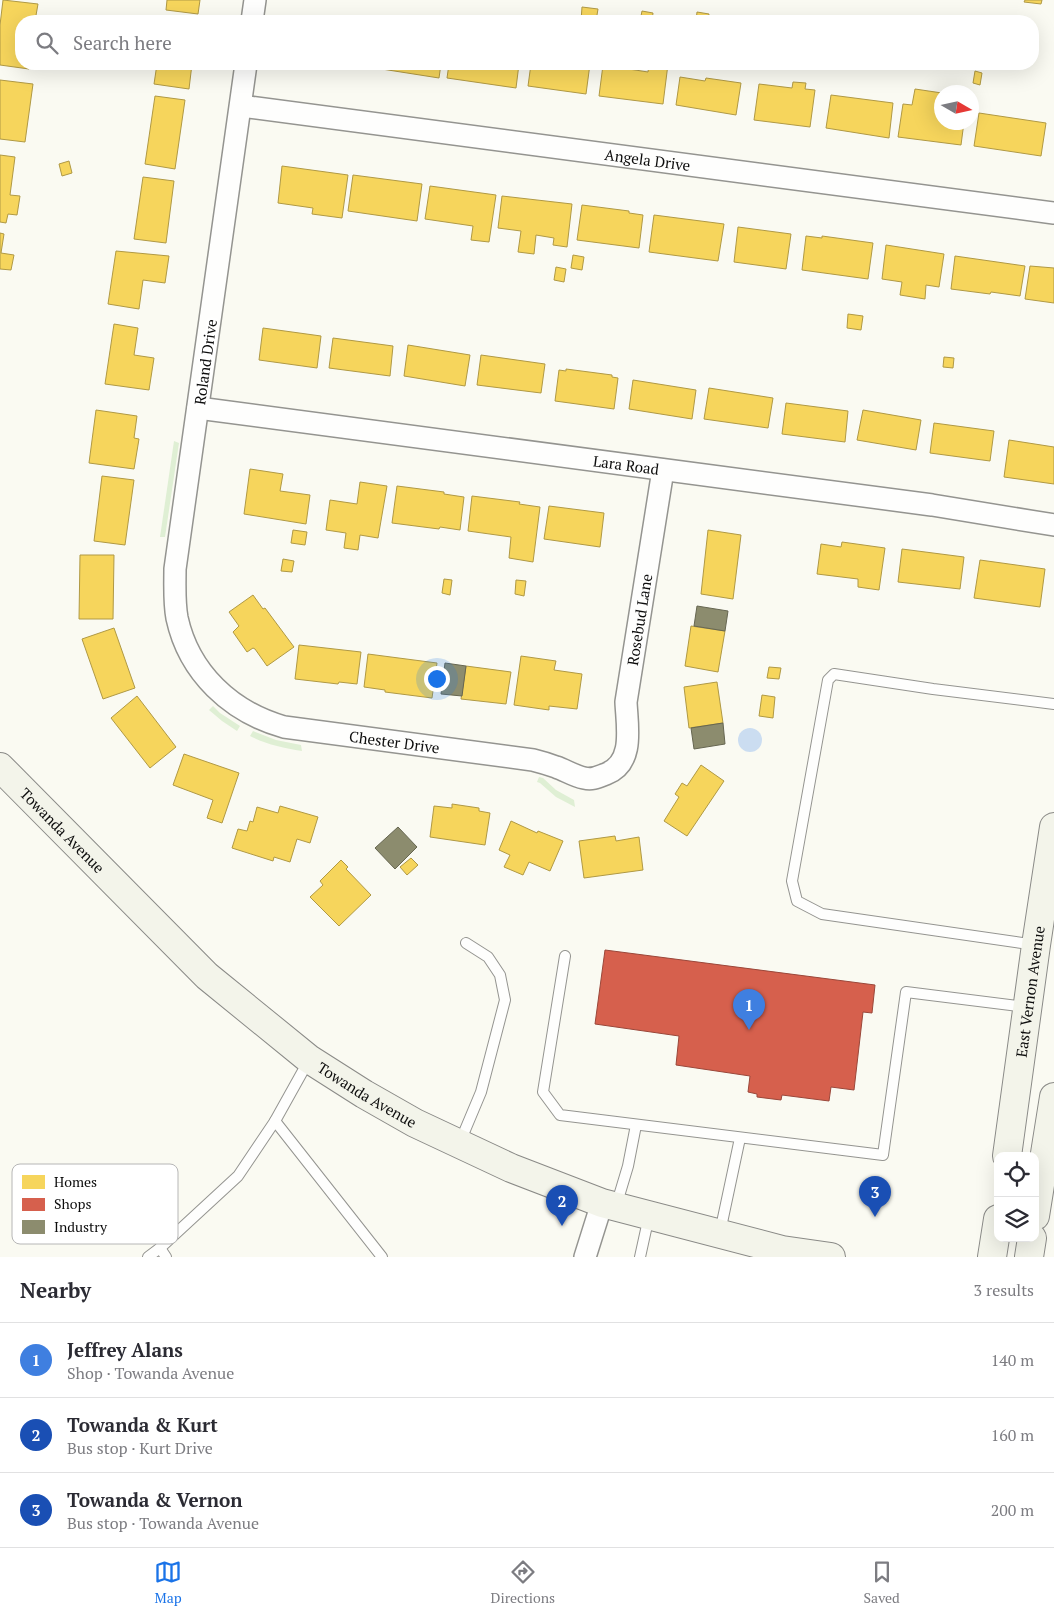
<!DOCTYPE html>
<meta charset="utf-8">
<style>
:root{--surface:#fff;--page:#f2f2f3;--text:#2b2b33;--muted:#7c7c81;--line:#e1e1e2;--accent:#1a73e8}
body{margin:0;font-family:"PT Serif",serif;background:var(--page);color:var(--text)}
.controls{position:absolute;right:15px;bottom:15px;display:grid;overflow:hidden;border-radius:10px;box-shadow:0 5px 20px #0002}
.controls button{width:45px;height:45px;display:grid;place-items:center;padding:0;border:0;border-bottom:1px solid var(--line);background:var(--surface);color:var(--text);font:25px sans-serif}
.compass{position:absolute;left:934px;top:85px;width:45px;height:45px;border-radius:50%;background:var(--surface);box-shadow:0 5px 20px #0002;rotate:99deg}
.you{position:absolute;left:436px;top:678px;width:18px;height:18px;margin:-12px;border:4px solid #fff;border-radius:50%;background:#1a73e8;box-shadow:0 0 0 8px #1a73e833}
.badge{display:grid;place-items:center;width:32px;height:32px;border-radius:50%;background:var(--accent);color:#fff;font-size:16px;font-weight:700}
.pin{position:absolute;translate:-50% -41px;filter:drop-shadow(0 1px 2px #0008)}
.pin::after{content:'';position:absolute;top:26px;width:18px;height:15px;background:inherit;clip-path:polygon(0 0,100% 0,50% 100%)}
.list{margin:0;padding:0;list-style:none}
h2{display:flex;justify-content:space-between;align-items:center;height:65px;margin:0;padding:0 20px;font-size:21px}
h2 small{font-size:16px;font-weight:400;color:var(--muted)}
.list li{display:grid;grid-template-columns:32px 1fr auto;gap:15px;align-items:center;box-sizing:border-box;height:75px;padding:0 20px;border-top:1px solid var(--line)}
.list b{display:block;font-size:19px;white-space:nowrap}
.list p{margin:0;font-size:16px;white-space:nowrap;color:var(--muted)}
.list em{font-size:16px;font-style:normal;color:var(--muted)}
.icon{flex:none;width:28px;height:28px;fill:none;stroke:currentColor;stroke-width:2;stroke-linecap:round;stroke-linejoin:round}
.map{position:relative;flex:none;width:1054px;height:1257px;overflow:hidden}
.search{position:absolute;background:var(--surface);box-shadow:0 5px 20px #0002;left:15px;right:15px;top:15px;height:55px;display:flex;align-items:center;gap:12px;box-sizing:border-box;padding:0 18px;border-radius:20px;color:var(--muted);font-size:19px}
.sheet{height:290px;background:var(--surface)}
nav{display:flex;justify-content:space-around;align-items:center;box-sizing:border-box;height:70px;border-top:1px solid var(--line);background:var(--surface);font-size:14px;color:var(--muted)}
nav a{display:grid;justify-items:center;gap:2px}
nav .on{color:var(--accent)}
.map>svg:first-child{display:block}
.green{fill:#dfefd4}
.water{fill:#cbddf1}
.homes{fill:#f6d55c;stroke:#b09944}
.shops{fill:#d6604d;stroke:#9a473a}
.industry{fill:#8c8c6e;stroke:#666651}
.lines{fill:none;stroke-linecap:round;stroke-linejoin:round}
.lane-casing{stroke:#949490;stroke-width:12}
.street-casing{stroke:#949490;stroke-width:24}
.secondary-casing{stroke:#8a8a87;stroke-width:30}
.lane{stroke:#fefefd;stroke-width:10}
.street{stroke:#fefefd;stroke-width:21}
.secondary{stroke:#f3f4ea;stroke-width:28}
.labels{text-anchor:middle;dominant-baseline:central;stroke-width:5;stroke-linejoin:round;paint-order:stroke}
.street-label{font-size:15px;fill:#0d0d0d;stroke:#fff}
.key{fill:#fff;stroke:#b6b6b6;stroke-width:1}
.key-label{font-size:14px;fill:#0d0d0d}
</style>
<div class="map">
<svg width="1054" height="1257" viewBox="0 0 1054 1257">
<rect width="100%" height="100%" fill="#fafaf2"/>
<g class="green">
<path d="M174 441 179 443 165 537H160Z"/>
<path d="M213 706 220 713 240 726 237 731 222 721 209 710Z"/>
<path d="M253 731 276 740 301 745 302 751C283 748 266 744 250 736Z"/>
<path d="M539 777 543 778 556 790 574 800 575 807 556 797 540 783 537 782Z"/>
</g>
<circle class="water" cx="750" cy="740" r="12"/>
<g class="homes">
<path d="M3 0 38 4 35 21H21V64H30L29 69 0 65V25Z"/>
<path d="M167 0H200L198 14 166 10Z"/>
<path d="M1025 0H1042L1041 4 1024 2Z"/>
<path d="M582 7 598 9 596 21H581Z"/>
<path d="M642 11 653 13 652 21H640Z"/>
<path d="M697 12 709 14 708 21H696Z"/>
<path d="M351 16 359 17 365 21H345Z"/>
<path d="M157 64H192L189 89 154 84Z"/>
<path d="M333 64H360L359 67Z"/>
<path d="M370 64H441L439 78 369 67Z"/>
<path d="M449 64H519L516 88 447 78Z"/>
<path d="M531 64H590L586 94 528 86Z"/>
<path d="M649 64H668L663 104 599 96 603 65 648 72Z"/>
<path d="M975 71 982 73 980 85 973 83Z"/>
<path d="M680 77 705 81 706 78 741 83 736 115 676 105Z"/>
<path d="M0 80 33 84 25 142 0 139Z"/>
<path d="M793 82 806 83 805 89 815 90 810 127 754 120 759 84 792 88Z"/>
<path d="M915 89 942 93 940 108 942 109V122H964L961 145 898 137 903 104 912 105Z"/>
<path d="M831 95 893 103 889 138 826 128Z"/>
<path d="M155 96 185 100 175 169 145 164Z"/>
<path d="M979 113 1046 123 1041 156 974 146Z"/>
<path d="M0 155 15 157 10 195 20 196 17 215 8 214 6 223 0 222Z"/>
<path d="M69 161 72 173 62 176 59 164Z"/>
<path d="M282 166 348 175 342 218 312 214 313 208 278 203Z"/>
<path d="M353 175 422 184 417 221 348 211Z"/>
<path d="M143 177 174 181 166 243 134 239Z"/>
<path d="M430 186 496 195 489 242 471 240 473 226 425 219Z"/>
<path d="M502 196 572 204 567 247 553 245 554 238 536 235 534 254 518 252 521 231 498 228Z"/>
<path d="M582 205 629 211V213L643 215 639 248 577 240Z"/>
<path d="M654 215 724 224 718 261 649 252Z"/>
<path d="M738 227 791 234 786 269 734 262Z"/>
<path d="M0 233 4 234 1 253 14 255 11 270 0 269Z"/>
<path d="M806 236 822 238V236L873 243 868 279 802 270Z"/>
<path d="M886 245 944 254 939 287 926 285 925 299 900 295 902 282 882 279Z"/>
<path d="M116 251 169 256 165 283 143 280 139 309 108 304Z"/>
<path d="M573 255 584 257 582 270 571 268Z"/>
<path d="M955 256 1025 266 1020 296 991 292 990 294 951 289Z"/>
<path d="M1030 266 1054 268V303L1025 299Z"/>
<path d="M556 267 566 269 564 282 554 280Z"/>
<path d="M848 314 863 316 861 330 847 328Z"/>
<path d="M114 324 138 328 134 355 154 358 149 390 105 384Z"/>
<path d="M263 328 321 336 317 368 259 360Z"/>
<path d="M333 338 393 346 390 376 329 368Z"/>
<path d="M408 345 470 355 465 386 404 376Z"/>
<path d="M481 355 545 364 541 393 477 385Z"/>
<path d="M944 357 954 358 953 368 943 367Z"/>
<path d="M566 369 612 375V377L618 378 614 409 555 401 559 370 566 371Z"/>
<path d="M633 380 696 390 692 419 629 409Z"/>
<path d="M709 388 773 398 768 428 704 419Z"/>
<path d="M786 403 848 411 845 442 782 434Z"/>
<path d="M96 410 137 416 134 438 139 439 134 469 89 463Z"/>
<path d="M863 410 921 420 916 450 857 440Z"/>
<path d="M934 423 994 431 990 461 930 453Z"/>
<path d="M1009 440 1054 447V484L1004 477Z"/>
<path d="M250 469 283 474 280 491 310 495 306 524 244 514Z"/>
<path d="M102 476 134 480 125 545 94 541Z"/>
<path d="M360 482 387 486 378 538 360 535 358 550 344 548 346 533 326 530 330 500 357 504Z"/>
<path d="M397 486 444 492V494L464 497 460 530 440 527 439 529 392 523Z"/>
<path d="M472 496 520 502 519 504 540 507 533 562 509 558 511 537 468 531Z"/>
<path d="M549 506 604 513 600 547 544 539Z"/>
<path d="M293 530 307 532 305 545 291 543Z"/>
<path d="M708 530 741 535 733 599 701 594Z"/>
<path d="M842 542 885 548 879 590 858 587V579L817 574 821 544 841 547Z"/>
<path d="M902 549 964 557 960 589 898 582Z"/>
<path d="M80 555H114L113 619H79Z"/>
<path d="M283 559 294 561 292 572 281 571Z"/>
<path d="M980 560 1045 569 1040 607 974 598Z"/>
<path d="M444 579 452 580 450 595 442 593Z"/>
<path d="M516 580 526 581 524 596 515 594Z"/>
<path d="M253 595 263 609 265 608 294 647 267 666 255 649 253 648 247 652 233 632 239 626 229 612Z"/>
<path d="M691 626 725 631 718 672 685 666Z"/>
<path d="M114 628 135 688 103 699 82 639Z"/>
<path d="M299 645 361 652 357 684 339 682 338 684 295 679Z"/>
<path d="M368 654 437 663 432 698 385 692V690L364 687Z"/>
<path d="M521 656 556 661 554 670 582 674 577 709 549 706V710L514 705Z"/>
<path d="M466 666 511 672 506 704 461 699Z"/>
<path d="M769 667 781 668 779 679 767 678Z"/>
<path d="M717 682 723 723 689 728 684 687Z"/>
<path d="M762 695 775 697 773 718 759 716Z"/>
<path d="M137 696 176 747 150 768 111 718Z"/>
<path d="M184 754 239 773 222 823 207 818 213 800 173 785Z"/>
<path d="M701 765 724 781 687 836 664 821 679 797 675 794 682 783 687 786Z"/>
<path d="M452 804 479 808V811L490 813 485 845 430 837 434 806 452 808Z"/>
<path d="M280 806 318 817 310 843 297 839 290 862 274 857 273 861 232 848 238 829 247 831 250 821 253 822 257 807 278 813Z"/>
<path d="M511 821 537 833 538 831 563 841 550 871 529 862 523 875 504 867 510 855 499 850Z"/>
<path d="M615 836 616 841 639 837 643 870 584 878 579 841Z"/>
<path d="M411 858 418 865 407 875 400 867Z"/>
<path d="M341 860 348 867 346 869 371 895 339 926 310 897 323 885 320 881Z"/>
</g>
<path class="shops" d="M605 950 875 985 872 1013 863 1012 854 1090 831 1087 829 1101 782 1095 781 1100 757 1097V1094L748 1092 750 1076 676 1065 679 1036 595 1024Z"/>
<g class="industry">
<path d="M697 606 728 611 725 631 694 626Z"/>
<path d="M445 663 466 666 462 696 441 694Z"/>
<path d="M723 723 725 744 694 749 691 728Z"/>
<path d="M398 827 417 847 395 869 375 848Z"/>
</g>
<g class="lines">
<defs>
<g id="lane">
<path d="M1036 945 822 914 797 901 792 881 828 680 834 674 933 689 1054 704"/>
<path d="M565 956 543 1092 560 1115 883 1155 906 992 1026 1007"/>
<path d="M275 1121 382 1257"/>
<path d="M460 1142 481 1092 505 1000 500 975 488 957 466 943"/>
<path d="M616 1206 628 1166 636 1125"/>
<path d="M720 1232 740 1138"/>
<path d="M160 1248 238 1176 275 1121 309 1060"/>
<path d="M148 1257 160 1248 166 1257"/>
<path d="M640 1257 649 1216"/>
</g>
<g id="street">
<path d="M252 21 255 0"/>
<path id="s1" d="M246 64 175 569C175 585 174 602 177 618 189 673 231 712 284 727L533 760C541 762 548 764 556 767 565 770 574 776 584 778 593 780 598 777 606 774 635 763 627 726 626 702L663 470"/>
<path id="s2" d="M241 106 1054 213"/>
<path id="s3" d="M198 408 932 505 1054 525"/>
<path d="M585 1257 602 1203"/>
</g>
<g id="secondary">
<path id="s4" d="M0 767 207 976 309 1059 364 1094 415 1123 511 1168 602 1203 782 1250 831 1257"/>
<path id="s5" d="M1007 1156 1036 945 1054 827"/>
<path d="M1035 1216 1054 1097"/>
<path d="M992 1257 998 1219"/>
<path d="M1029 1257 1032 1238"/>
</g>
</defs>
<use href="#lane" class="lane-casing"/>
<use href="#street" class="street-casing"/>
<use href="#secondary" class="secondary-casing"/>
<use href="#lane" class="lane"/>
<use href="#street" class="street"/>
<use href="#secondary" class="secondary"/>
</g>
<g class="labels">
<g class="street-label">
<text stroke="none"><textPath href="#s2" startOffset="410">Angela Drive</textPath></text>
<text transform="translate(205 362) rotate(-82)">Roland Drive</text>
<text stroke="none"><textPath href="#s3" startOffset="432">Lara Road</textPath></text>
<text stroke="none"><textPath href="#s1" startOffset="1212">Rosebud Lane</textPath></text>
<text stroke="none"><textPath href="#s1" startOffset="831">Chester Drive</textPath></text>
<text stroke="none"><textPath href="#s4" startOffset="89">Towanda Avenue</textPath></text>
<text stroke="none"><textPath href="#s5" startOffset="166">East Vernon Avenue</textPath></text>
<text stroke="none"><textPath href="#s4" startOffset="494">Towanda Avenue</textPath></text>
</g>
</g>
<rect x="12" y="1164" width="166" height="80" rx="8" class="key"/>
<rect x="22" y="1175" width="23" height="14" fill="#f6d55c"/>
<rect x="22" y="1198" width="23" height="13" fill="#d6604d"/>
<rect x="22" y="1220" width="23" height="14" fill="#8c8c6e"/>
<g class="key-label">
<text x="54" y="1187">Homes</text>
<text x="54" y="1209">Shops</text>
<text x="54" y="1232">Industry</text>
</g>
</svg>
<div class="controls">
<button><svg class="icon" aria-label="locate" viewBox="0 0 24 24"><circle cx="12" cy="12" r="6"/><path d="M12 2v4M12 18v4M2 12h4M18 12h4"/></svg></button>
<button><svg class="icon" aria-label="layers" viewBox="0 0 24 24"><path d="M12 4l9 5-9 5-9-5zM3 14l9 5 9-5"/></svg></button>
</div>
<svg class="compass" viewBox="-18 -18 36 36"><path d="M0-13l5 13h-10z" fill="#e53935"/><path d="M0 13l5-13h-10z" fill="#7c7c81"/></svg>
<div class="you"></div>
<div class="pin badge" style="left:749px;top:1030px;background:#3f7fe0">1</div>
<div class="pin badge" style="left:562px;top:1226px;background:#1a4fb4">2</div>
<div class="pin badge" style="left:875px;top:1217px;background:#1a4fb4">3</div>
<div class="search"><svg class="icon" aria-label="search" viewBox="0 0 24 24"><circle cx="10" cy="10" r="6"/><path d="M15 15l6 6"/></svg>Search here</div>
</div>
<section class="sheet">
<h2>Nearby<small>3 results</small></h2>
<ul class="list">
<li><span class="badge" style="background:#3f7fe0">1</span><div><b>Jeffrey Alans</b><p>Shop · Towanda Avenue</p></div><em>140 m</em></li>
<li><span class="badge" style="background:#1a4fb4">2</span><div><b>Towanda &amp; Kurt</b><p>Bus stop · Kurt Drive</p></div><em>160 m</em></li>
<li><span class="badge" style="background:#1a4fb4">3</span><div><b>Towanda &amp; Vernon</b><p>Bus stop · Towanda Avenue</p></div><em>200 m</em></li>
</ul>
</section>
<nav>
<a class="on"><svg class="icon" aria-label="map" viewBox="0 0 24 24"><path d="M3 6l6-2 6 2 6-2v14l-6 2-6-2-6 2zM9 4v14M15 6v14"/></svg>Map</a>
<a><svg class="icon" aria-label="directions" viewBox="0 0 24 24"><path d="M12 3l9 9-9 9-9-9zM9 14v-3h6M13 9l2 2-2 2"/></svg>Directions</a>
<a><svg class="icon" aria-label="saved" viewBox="0 0 24 24"><path d="M7 4h10v16l-5-4-5 4z"/></svg>Saved</a>
</nav>
